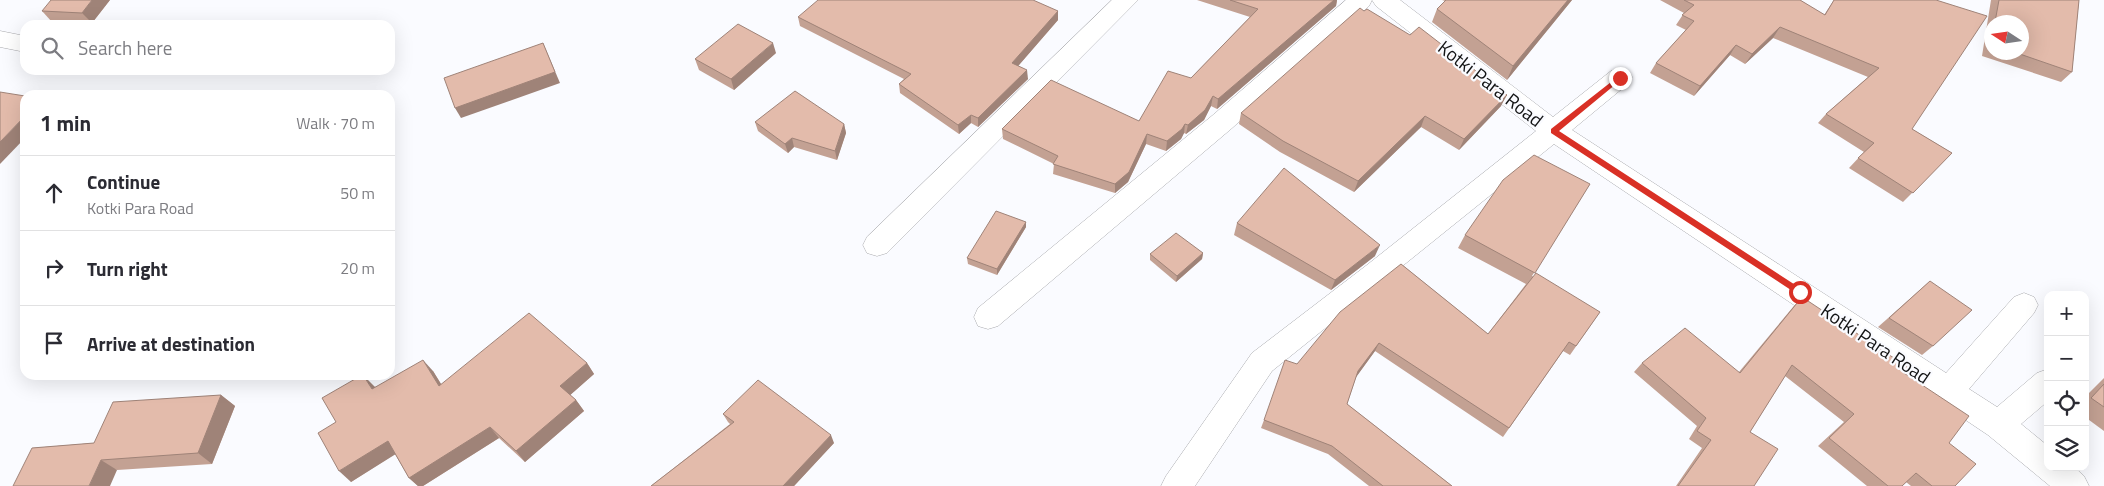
<!DOCTYPE html>
<meta charset="utf-8">
<style>
:root{--surface:#fff;--page:#f2f2f3;--text:#2b2b33;--muted:#7c7c81;--line:#e1e1e2}
body{margin:0;font-family:"Titillium Web",sans-serif;background:var(--page);color:var(--text)}
.controls{position:absolute;right:15px;bottom:15px;display:grid;overflow:hidden;border-radius:10px;box-shadow:0 5px 20px #0002}
.controls button{width:45px;height:45px;display:grid;place-items:center;padding:0;border:0;border-bottom:1px solid var(--line);background:var(--surface);color:var(--text);font:25px sans-serif}
.compass{position:absolute;left:1984px;top:15px;width:45px;height:45px;border-radius:50%;background:var(--surface);box-shadow:0 5px 20px #0002;rotate:282deg}
.stop{position:absolute;width:15px;height:15px;margin:-11px;border:4px solid #d93025;border-radius:50%;background:#fff}
.stop.end{background:#d93025;border-color:#fff;box-shadow:0 1px 5px #0008}
.list{margin:0;padding:0;list-style:none}
h2{display:flex;justify-content:space-between;align-items:center;height:65px;margin:0;padding:0 20px;font-size:21px}
h2 small{font-size:16px;font-weight:400;color:var(--muted)}
.list li{display:grid;grid-template-columns:32px 1fr auto;gap:15px;align-items:center;box-sizing:border-box;height:75px;padding:0 20px;border-top:1px solid var(--line)}
.list b{display:block;font-size:19px;white-space:nowrap}
.list p{margin:0;font-size:16px;white-space:nowrap;color:var(--muted)}
.list em{font-size:16px;font-style:normal;color:var(--muted)}
.icon{flex:none;width:28px;height:28px;fill:none;stroke:currentColor;stroke-width:2;stroke-linecap:round;stroke-linejoin:round}
.map{position:relative;flex:none;width:2104px;height:486px;overflow:hidden}
.search{position:absolute;background:var(--surface);box-shadow:0 5px 20px #0002;left:20px;top:20px;width:375px;height:55px;display:flex;align-items:center;gap:12px;box-sizing:border-box;padding:0 18px;border-radius:15px;color:var(--muted);font-size:19px}
.panel{position:absolute;background:var(--surface);box-shadow:0 5px 20px #0002;left:20px;top:90px;width:375px;height:290px;border-radius:15px}
.map>svg:first-child{display:block}
.lines{fill:none;stroke-linecap:round;stroke-linejoin:round}
.street-casing{stroke:#a8a9ad;stroke-width:1}
.street{fill:#fff;fill-rule:evenodd}
.wall{fill:#c3a193;fill-rule:evenodd}
.shaded-wall{fill:#9f8378}
.building{fill:#e3bbab;stroke:#9f8378}
.route{fill:#d93025}
.labels{text-anchor:middle;dominant-baseline:central;stroke-width:4.5;stroke-linejoin:round;paint-order:stroke}
.street-label{font-size:19px;fill:#121314;stroke:#fafbff}
</style>
<div class="map">
<svg width="2104" height="486" viewBox="0 0 2104 486">
<rect width="100%" height="100%" fill="#fafbff"/>
<g class="lines">
<defs>
<g id="street">
<path d="M1112 0H1138L887 253 877 256 867 253 863 245 867 237Z"/>
<path d="M1346 0H1400L1553 117 1611 71 1620 68 1629 71 1632 77 1629 83 1572 130 1946 373 2014 297 2024 293 2034 297 2038 305 2034 313 1969 389 1997 407 2037 373 2048 369V401L2021 424 2048 446V467H2074L2084 476 2089 486H2050L1988 435 1554 144 1272 371 1195 486H1161L1166 476 1252 353 1367 265 1536 131 1376 6 1372 0 1369 6 1231 129 998 326 988 329 978 326 974 317 978 308 1213 115Z"/>
<path d="M0 31 25 36V52L0 47Z"/>
</g>
</defs>
<use href="#street" class="street-casing"/>
<use href="#street" class="street"/>
</g>
<g class="wall">
<path d="M110 0 92 23 52 22 42 11Z"/>
<path d="M1197 0H1337L1336 6 1217 109 1211 106 1204 120 1186 134 1184 133 1181 139 1166 151 1146 144 1128 182 1115 193 1053 174 1054 164 1003 139 1002 129 1139 121 1191 78 1250 17Z"/>
<path d="M1442 0H1572L1507 80 1432 22 1437 9 1445 1Z"/>
<path d="M1660 0H1800L1824 15 1834 0H1936L1912 129 1952 153 1903 202 1849 168 1864 152 1818 123 1826 114 1868 77 1773 38 1745 64 1730 55 1694 96 1650 73 1656 63 1686 30 1676 25 1684 13Z"/>
<path d="M1991 0H2079L2072 72 2061 82 1982 56ZM1992 22H2022V52H1992Z"/>
<path d="M1058 11V20L1018 66 1028 79 978 127 971 123 959 134 900 93 899 84 904 79 800 26 798 17Z"/>
<path d="M776 53 734 90 699 70 695 59Z"/>
<path d="M1501 106 1459 150 1421 127 1354 192 1280 152 1239 124 1241 113Z"/>
<path d="M755 122 844 124 846 133 837 160 794 147 788 153 758 131Z"/>
<path d="M1590 184 1532 276 1600 312 1570 355 1563 351 1503 437 1375 351 1356 377 1347 404 1452 486H1369L1328 454 1261 428 1264 420 1297 364 1401 264 1488 334 1526 284 1458 248 1465 235Z"/>
<path d="M1026 222V227L997 275 968 264 967 258Z"/>
<path d="M1237 223 1375 256 1331 290 1234 235Z"/>
<path d="M1203 253 1202 259 1176 282 1150 260V254Z"/>
<path d="M1930 281 1933 346 1922 355 1878 327Z"/>
<path d="M1802 297 1904 373 1949 443 1955 486H1911L1906 482 1902 486H1867L1818 446 1844 422 1785 376 1750 432 1754 486H1676L1702 448 1689 439 1697 426 1634 372 1642 363 1739 372 1793 307Z"/>
<path d="M587 363 594 374 570 395 576 400 584 411 525 462 499 438 423 486H418L409 478 395 454 351 482 336 422 374 386 375 387 433 371 441 384Z"/>
<path d="M2104 378V431L2085 417V397Z"/>
<path d="M221 395 235 406 212 464 117 470 32 448 94 443Z"/>
<path d="M723 414 834 443 794 486H651L730 424 728 422Z"/>
</g>
<g class="shaded-wall">
<path d="M92 0H110L92 23 82 13Z"/>
<path d="M1334 0H1337L1336 6 1217 109 1218 99Z"/>
<path d="M1568 0H1572L1507 80 1513 66Z"/>
<path d="M1058 11V20L1013 72 1012 63Z"/>
<path d="M1780 27 1773 38 1745 64 1752 54Z"/>
<path d="M543 43 560 83 461 118 455 108Z"/>
<path d="M773 43 776 53 734 90 731 79Z"/>
<path d="M1736 45 1730 55 1694 96 1700 86Z"/>
<path d="M1027 70 1028 79 978 127V118Z"/>
<path d="M1507 95 1501 106 1459 150 1464 139Z"/>
<path d="M1213 96 1211 106 1204 120 1186 134 1188 125Z"/>
<path d="M971 115V123L959 134 958 125Z"/>
<path d="M25 116V138L0 164V142Z"/>
<path d="M1425 116 1421 127 1354 192 1358 181Z"/>
<path d="M844 124 846 133 837 160 835 151Z"/>
<path d="M1185 124 1184 133 1181 139 1166 151 1167 141Z"/>
<path d="M1147 134 1146 144 1128 182 1115 193V184Z"/>
<path d="M792 138 794 147 788 153 785 144Z"/>
<path d="M1026 222V227L997 275V269Z"/>
<path d="M1380 245 1375 256 1331 290 1335 280Z"/>
<path d="M1203 253 1202 259 1176 282 1177 276Z"/>
<path d="M1379 343 1375 351 1354 380 1358 371Z"/>
<path d="M423 360 433 371 449 397 439 386Z"/>
<path d="M587 363 594 374 568 397 560 386Z"/>
<path d="M363 375 374 386 383 400 372 389Z"/>
<path d="M221 395 235 406 212 464 198 453Z"/>
<path d="M576 400 584 411 525 462 516 451Z"/>
<path d="M490 427 499 438 423 486H418L409 478Z"/>
<path d="M831 435 834 443 794 486H783Z"/>
<path d="M388 441 399 452 351 482 339 471Z"/>
<path d="M101 460 117 470 110 486H89Z"/>
</g>
<g class="building">
<path d="M51 0H92L82 13 42 11Z"/>
<path d="M818 0H1033L1058 11 1012 63 1027 70 978 118 971 115 958 125 899 84 911 74 798 17Z"/>
<path d="M1230 0H1334L1218 99 1213 96 1205 110 1188 125 1185 124 1182 129 1167 141 1147 134 1129 172 1115 184 1053 164 1058 156 1002 129 1051 80 1139 121 1168 71 1191 78 1258 9Z"/>
<path d="M1446 0H1568L1513 66 1437 9Z"/>
<path d="M1684 0H1800L1825 15 1834 0H1936L1987 16 1912 129 1952 153 1913 193 1858 158 1874 143 1826 114 1879 68 1780 27 1752 54 1736 45 1700 86 1656 63 1694 21 1682 15 1694 5Z"/>
<path d="M1999 0H2079L2072 72 2014 52H2022V22H1995Z"/>
<path d="M1360 8 1364 11 1367 9 1410 35 1419 27 1507 95 1464 139 1425 116 1358 181 1283 141 1241 113Z"/>
<path d="M738 24 773 43 731 79 695 59Z"/>
<path d="M543 43 555 72 455 108 444 78Z"/>
<path d="M795 91 844 124 835 151 792 138 785 144 755 122Z"/>
<path d="M0 92 25 96V116L0 142Z"/>
<path d="M1534 155 1590 184 1535 273 1465 235 1503 180Z"/>
<path d="M1284 168 1380 245 1335 280 1237 223Z"/>
<path d="M996 211 1026 222 997 269 967 258Z"/>
<path d="M1176 233 1203 253 1177 276 1150 254Z"/>
<path d="M1401 264 1488 334 1536 273 1600 312 1576 346 1569 342 1509 428 1379 343 1358 371 1347 404 1452 486H1383L1332 446 1264 420 1285 360 1297 364 1340 312Z"/>
<path d="M1930 281 1972 310 1933 346 1889 318Z"/>
<path d="M1802 297 1909 368 1904 373 1969 416 1949 443 1976 464 1955 486H1932L1916 473 1902 486H1888L1829 438 1854 414 1792 365 1750 432 1778 449 1754 486H1678L1711 440 1697 431 1706 418 1642 363 1685 328 1740 373Z"/>
<path d="M529 313 587 363 560 386 576 400 516 451 490 427 409 478 388 441 339 471 318 433 336 422 322 398 362 375H363L372 389 423 360 439 386Z"/>
<path d="M758 380 831 435 783 486H651L734 422 723 414Z"/>
<path d="M2104 384V407L2091 398Z"/>
<path d="M221 395 198 453 101 460 89 486H13L32 448 94 443 113 402Z"/>
</g>
<path class="route" d="M1620 75 1623 78 1622 79 1559 131 1803 290V294H1797L1551 133V129Z"/>
<g class="labels">
<g class="street-label">
<text transform="translate(1491 83) rotate(38)">Kotki Para Road</text>
<text transform="translate(1876 343) rotate(34)">Kotki Para Road</text>
</g>
</g>
</svg>
<div class="controls">
<button>+</button>
<button>−</button>
<button><svg class="icon" aria-label="locate" viewBox="0 0 24 24"><circle cx="12" cy="12" r="6"/><path d="M12 2v4M12 18v4M2 12h4M18 12h4"/></svg></button>
<button><svg class="icon" aria-label="layers" viewBox="0 0 24 24"><path d="M12 4l9 5-9 5-9-5zM3 14l9 5 9-5"/></svg></button>
</div>
<svg class="compass" viewBox="-18 -18 36 36"><path d="M0-13l5 13h-10z" fill="#e53935"/><path d="M0 13l5-13h-10z" fill="#7c7c81"/></svg>
<div class="stop" style="left:1800px;top:292px"></div>
<div class="stop end" style="left:1620px;top:78px"></div>
<div class="search"><svg class="icon" aria-label="search" viewBox="0 0 24 24"><circle cx="10" cy="10" r="6"/><path d="M15 15l6 6"/></svg>Search here</div>
<section class="panel">
<h2>1 min<small>Walk · 70 m</small></h2>
<ul class="list">
<li><svg class="icon" aria-label="ahead" viewBox="0 0 24 24"><path d="M12 20V5M6 11l6-6 6 6"/></svg><div><b>Continue</b><p>Kotki Para Road</p></div><em>50 m</em></li>
<li><svg class="icon" aria-label="right" viewBox="0 0 24 24"><path d="M7 20v-9h11M14 6l5 5-5 5"/></svg><div><b>Turn right</b></div><em>20 m</em></li>
<li><svg class="icon" aria-label="arrive" viewBox="0 0 24 24"><path d="M6 21V4h12l-3 4 3 4H6"/></svg><div><b>Arrive at destination</b></div></li>
</ul>
</section>
</div>
